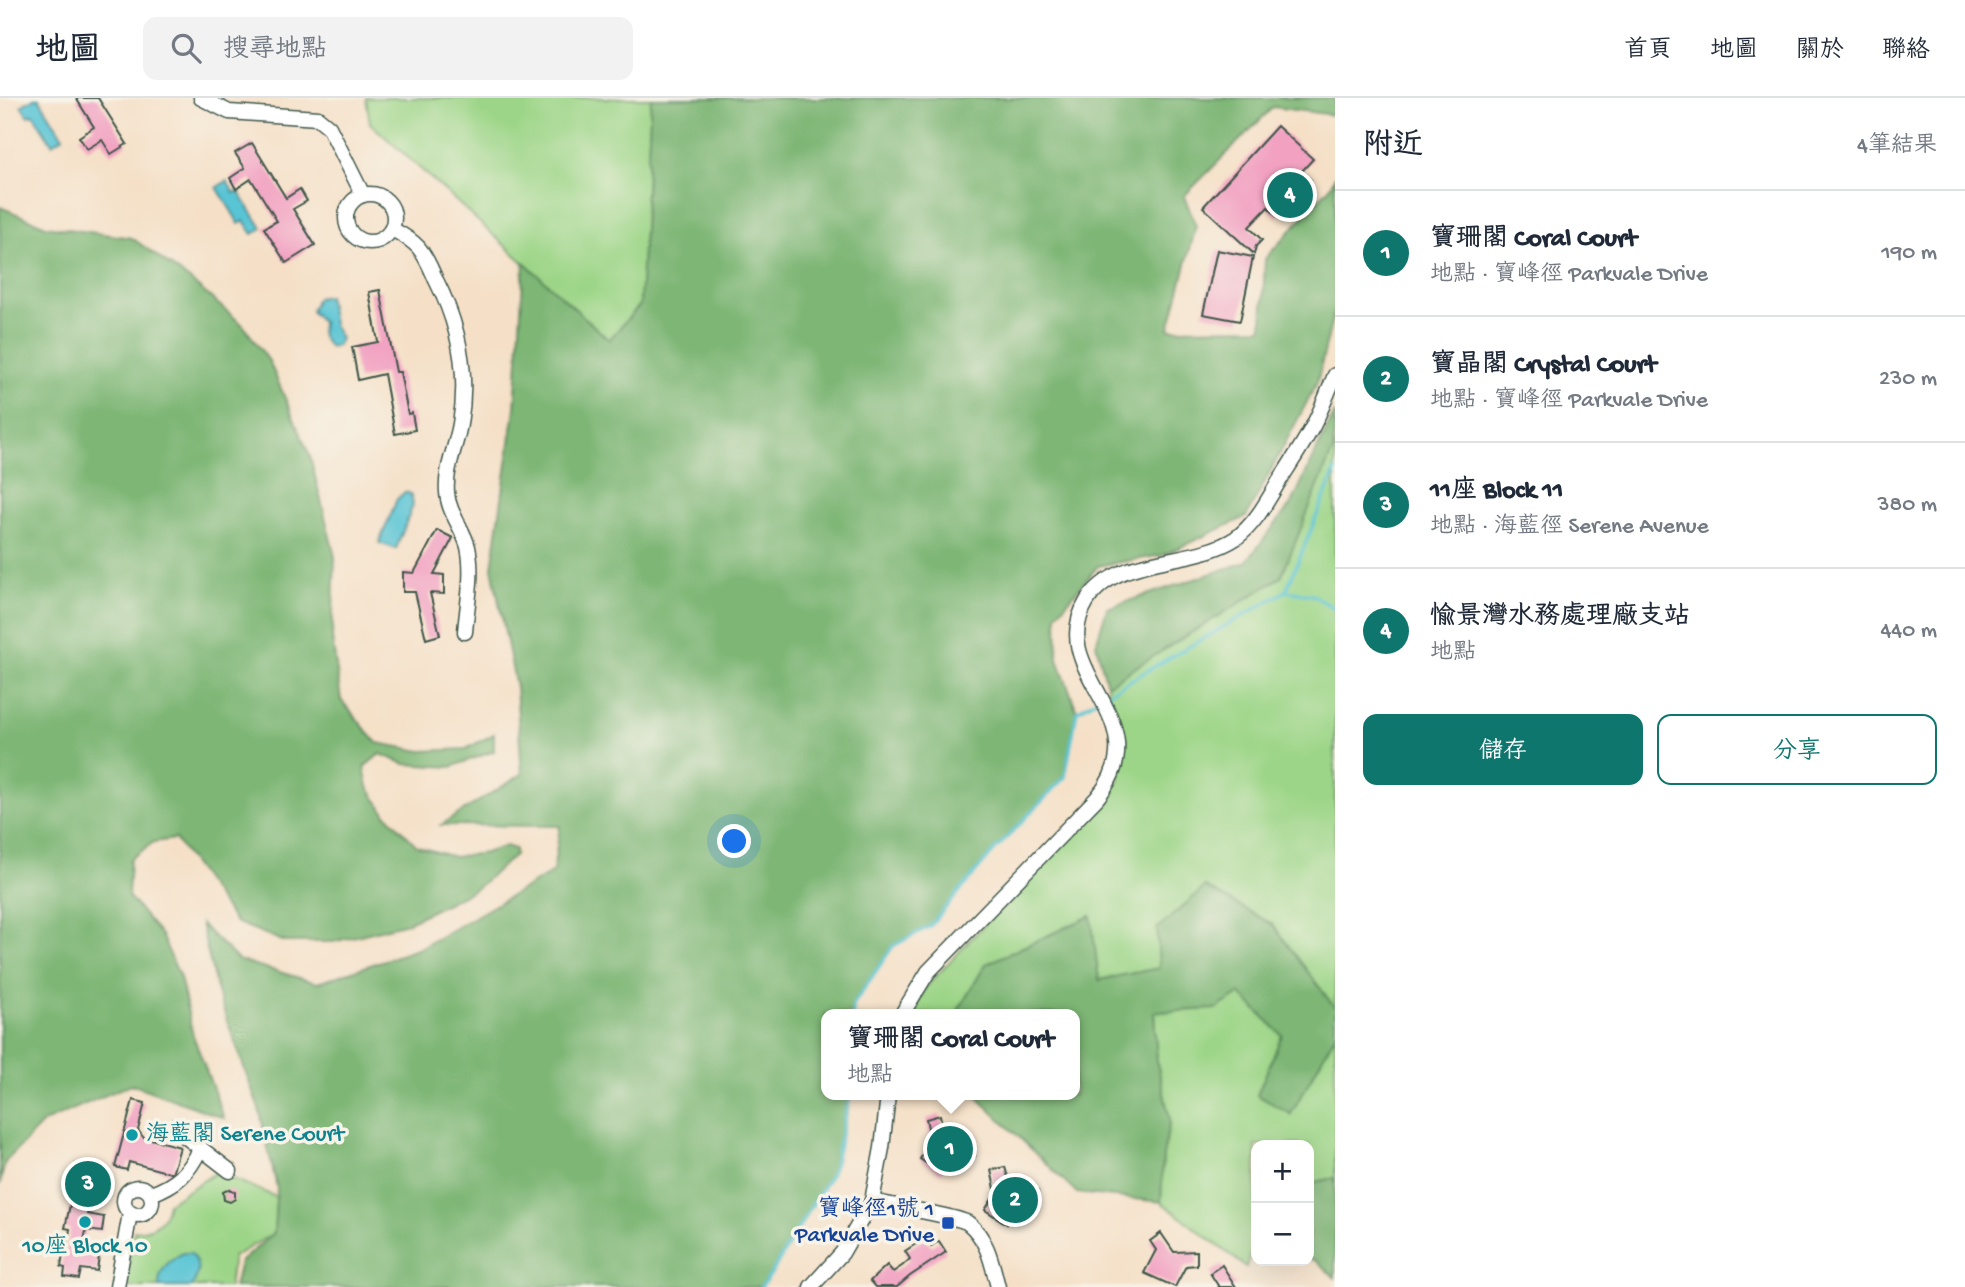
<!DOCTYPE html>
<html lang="zh-TW">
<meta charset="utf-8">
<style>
:root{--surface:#fff;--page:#f2f2f3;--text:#1f2937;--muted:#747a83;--line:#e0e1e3;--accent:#0f766e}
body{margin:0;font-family:"Gochi Hand","LXGW WenKai TC",sans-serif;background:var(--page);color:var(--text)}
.controls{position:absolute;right:21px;bottom:21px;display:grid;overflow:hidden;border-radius:14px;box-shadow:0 7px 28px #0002}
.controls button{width:63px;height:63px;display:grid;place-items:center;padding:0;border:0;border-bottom:2px solid var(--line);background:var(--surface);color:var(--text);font:35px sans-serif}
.you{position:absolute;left:735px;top:744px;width:24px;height:24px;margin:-18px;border:5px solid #fff;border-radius:50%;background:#1a73e8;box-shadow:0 0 0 10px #1a73e833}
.badge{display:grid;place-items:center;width:46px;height:46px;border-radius:50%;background:var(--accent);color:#fff;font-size:23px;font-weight:700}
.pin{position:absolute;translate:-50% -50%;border:4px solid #fff;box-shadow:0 2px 7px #0006}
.popup{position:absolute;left:821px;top:911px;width:259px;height:91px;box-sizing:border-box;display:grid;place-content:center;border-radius:14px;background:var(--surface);filter:drop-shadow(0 2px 5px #0005);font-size:23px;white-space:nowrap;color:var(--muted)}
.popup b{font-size:26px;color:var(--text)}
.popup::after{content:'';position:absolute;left:50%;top:100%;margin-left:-14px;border:14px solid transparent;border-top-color:var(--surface)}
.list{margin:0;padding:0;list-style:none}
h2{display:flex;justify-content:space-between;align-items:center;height:91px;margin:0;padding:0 28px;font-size:30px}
h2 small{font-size:23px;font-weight:400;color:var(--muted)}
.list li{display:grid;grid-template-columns:46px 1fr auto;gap:21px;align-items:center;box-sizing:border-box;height:126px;padding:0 28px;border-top:2px solid var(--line)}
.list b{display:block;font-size:26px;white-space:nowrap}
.list p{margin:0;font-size:23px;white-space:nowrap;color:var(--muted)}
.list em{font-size:23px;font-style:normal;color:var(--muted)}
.actions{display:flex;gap:14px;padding:21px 28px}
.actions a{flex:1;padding:16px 0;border:2px solid var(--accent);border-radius:14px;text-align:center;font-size:24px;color:var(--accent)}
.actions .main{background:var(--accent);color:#fff}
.icon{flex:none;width:38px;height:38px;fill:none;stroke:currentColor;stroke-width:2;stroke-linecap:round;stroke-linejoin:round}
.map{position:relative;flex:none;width:1335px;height:1189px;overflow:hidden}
header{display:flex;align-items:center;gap:42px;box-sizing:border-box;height:98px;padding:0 35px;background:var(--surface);border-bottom:2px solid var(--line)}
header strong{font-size:33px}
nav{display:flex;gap:38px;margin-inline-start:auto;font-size:24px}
.search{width:490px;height:63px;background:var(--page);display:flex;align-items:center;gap:18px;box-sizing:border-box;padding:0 24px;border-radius:14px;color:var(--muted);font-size:26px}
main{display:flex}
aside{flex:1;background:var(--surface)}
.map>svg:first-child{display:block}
.green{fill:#9cd587;stroke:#5e895e;stroke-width:2}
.forest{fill:#7db674;stroke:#4e7a54;stroke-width:2}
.water{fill:#59c4d4;stroke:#3c8084;stroke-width:2}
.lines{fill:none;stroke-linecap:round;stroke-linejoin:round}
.stream{stroke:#59c4d4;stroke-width:3.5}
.building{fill:#f2a1c1}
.minor-casing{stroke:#3f554a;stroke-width:17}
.minor{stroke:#fff;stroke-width:14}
.culture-dot{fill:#0f9aa8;stroke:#f7f3e8;stroke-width:2.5}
.transit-dot{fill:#1a4fb4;stroke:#f7f3e8;stroke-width:2.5}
.labels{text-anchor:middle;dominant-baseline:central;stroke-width:7;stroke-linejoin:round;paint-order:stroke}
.culture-label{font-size:23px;fill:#0d838f;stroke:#f7f3e8;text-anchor:start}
.transit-label{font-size:23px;fill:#164399;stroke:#f7f3e8;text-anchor:end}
</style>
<header>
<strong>地圖</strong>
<div class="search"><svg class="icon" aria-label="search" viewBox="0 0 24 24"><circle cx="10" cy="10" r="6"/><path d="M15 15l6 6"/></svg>搜尋地點</div>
<nav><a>首頁</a><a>地圖</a><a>關於</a><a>聯絡</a></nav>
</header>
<main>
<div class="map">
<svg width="1335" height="1189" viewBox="0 0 1335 1189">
<rect width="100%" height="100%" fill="#f7f3e8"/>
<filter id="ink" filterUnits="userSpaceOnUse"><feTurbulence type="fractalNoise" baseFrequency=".0143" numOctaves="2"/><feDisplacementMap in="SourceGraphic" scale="14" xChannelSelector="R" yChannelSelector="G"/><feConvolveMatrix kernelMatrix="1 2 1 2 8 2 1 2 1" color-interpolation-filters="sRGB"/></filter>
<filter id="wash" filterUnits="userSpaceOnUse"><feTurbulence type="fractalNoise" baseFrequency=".00686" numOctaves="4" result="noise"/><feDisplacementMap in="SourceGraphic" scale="28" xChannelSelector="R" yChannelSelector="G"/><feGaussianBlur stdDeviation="1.57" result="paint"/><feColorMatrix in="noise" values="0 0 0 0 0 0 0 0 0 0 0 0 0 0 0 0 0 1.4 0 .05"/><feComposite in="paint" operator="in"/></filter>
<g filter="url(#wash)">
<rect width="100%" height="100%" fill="#f5e0c7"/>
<g class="green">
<path d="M366 0H651L640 207 609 242 370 25Z"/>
<path d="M1335 345V910L1272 826 1159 870 1099 882 1090 818 986 866 956 916H913L925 890 1119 683 1123 647 1109 611 1107 587 1281 479Z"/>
<path d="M1240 895 1282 937 1290 1016 1335 937V1080L1309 1085V1047H1256V1137L1246 1169 1161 1104 1163 1057 1170 1022 1157 965 1154 914 1215 911Z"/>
<path d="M217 1074 276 1099 274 1135 233 1159 229 1189H123L134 1133C155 1132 164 1125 168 1105Z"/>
</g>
<g class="forest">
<path d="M651 0H1335V16L1333 17 1273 9 1184 98 1196 128 1169 231 1262 230 1265 161 1330 89 1335 78V209L1317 285 1246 419 1163 457 1098 468 1057 516 1058 561 1077 613 1065 679 993 754 930 828 893 848 853 907V916H826V997H850L849 1006 833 1072 771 1176 761 1189H234L240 1164 274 1135 277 1090 259 1011 217 894 201 826 238 862 317 885 420 850 553 774 560 728 441 727 522 676 516 589 492 470 515 310 524 164 609 242 640 207Z"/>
<path d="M0 109 46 128 132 140 191 183 243 227 269 263 310 358 335 459 332 540 341 602 377 645 422 653 466 651 494 636V653L451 669 405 666 380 656 364 669 368 689 386 716 417 748 454 759 485 755 506 748 515 751V757L477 790 407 825 333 844H285L235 824 175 741 154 744 130 761 128 798 161 837 180 879 193 937 224 1020 131 986 44 1024 5 1064 0 1087Z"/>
<path d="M1335 314 1333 352 1281 479 1107 587 1096 546 1107 510 1246 464 1292 405Z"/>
<path d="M1205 789 1272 826 1335 910V937L1291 1016 1257 997 1282 937 1240 896 1215 911 1154 914 1157 965 1170 1022 1163 1057 1161 1104 1077 1095 975 997H1074V916H956L986 866 1091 818 1099 882 1159 870 1157 831Z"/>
<path d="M1335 1080V1180L1318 1164 1309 1160V1085Z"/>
</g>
<g class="water">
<path d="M34 0H39L63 39 52 46 33 16 28 18 21 8Z"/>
<path d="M227 83 234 95 238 93 262 130 253 136 244 123 239 126 217 89Z"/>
<path d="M328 198 333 226 340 240 337 248 329 249 321 237 322 224 311 213 317 200Z"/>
<path d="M405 394 411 396 413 407 396 451 379 445 397 401Z"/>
<path d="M183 1155H191C200 1168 200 1176 191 1189H159C158 1172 168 1163 183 1155Z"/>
</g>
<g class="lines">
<g class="stream">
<path d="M1286 493 1313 497 1335 511"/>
<path d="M1103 598 1286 493 1335 373"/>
<path d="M853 916V907L893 848 930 828 993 754 1065 679 1077 613 1096 602"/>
<path d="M761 1189 771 1176 833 1072 850 997"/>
</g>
</g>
<g id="blocks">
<g class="building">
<path d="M76 0H98L127 46 111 56 102 42 87 51 79 39 94 29Z"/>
<path d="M1277 28 1313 61 1302 73 1311 82 1277 118 1268 109 1249 129 1262 142 1256 148 1254 156 1203 109Z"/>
<path d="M252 45 286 100 300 91 307 103 293 111 315 147 286 165 264 130 277 123 251 81 236 91 230 80 245 70 235 55Z"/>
<path d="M1217 152 1253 159 1240 223 1203 216Z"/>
<path d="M380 192 396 274H400L408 316 412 315 415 332 395 336 384 276 358 282 352 249 378 244 369 194Z"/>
<path d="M437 432 453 440 434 476 444 477V496L430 495 440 537 426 541 415 494H403V474L414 475Z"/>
<path d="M133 1002 145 1005 138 1032 143 1039 180 1049 173 1073 170 1075 129 1064 127 1072 115 1069Z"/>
<path d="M940 1017 945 1039 952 1044 973 1041 975 1058 951 1060 941 1075 920 1061 931 1043 926 1021Z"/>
<path d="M76 1066 91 1068 90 1078 107 1081 105 1096 90 1094 87 1116 104 1119 102 1134 86 1132 82 1156 99 1158 97 1173 81 1171 79 1181 64 1179 65 1170 61 1169 63 1155H66L70 1131 65 1130 73 1093 68 1092 70 1078H75Z"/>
<path d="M1005 1069 1011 1090 1017 1095 1038 1093 1039 1109 1016 1112 1007 1126 985 1112 996 1095 991 1072Z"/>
<path d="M229 1091 235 1094V1101L230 1104 224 1102 223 1094Z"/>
<path d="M1161 1135 1174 1154 1197 1153V1167L1186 1168 1175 1189 1144 1175 1156 1152 1150 1143Z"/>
<path d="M925 1140 931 1148 939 1143 946 1154 910 1178 897 1189H875L870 1183 887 1167 893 1174 902 1168 910 1161 905 1153Z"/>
<path d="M1222 1167 1236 1189H1219L1210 1175Z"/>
</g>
</g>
</g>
<g filter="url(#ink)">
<use href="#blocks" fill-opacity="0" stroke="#3f554a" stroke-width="2"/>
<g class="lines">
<defs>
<g id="minor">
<path d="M201 0 229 14 318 20 329 29 363 97"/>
<circle cx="370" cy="120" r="24"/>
<path d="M392 131C401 136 411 141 418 149 426 158 431 171 436 182 459 227 469 275 460 326 456 349 445 371 447 394 448 414 463 430 468 449 474 476 467 507 465 534"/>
<path d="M902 916 928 874 1097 700C1163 620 1043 575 1087 503 1117 455 1192 469 1236 440 1255 426 1266 405 1278 385 1290 366 1303 347 1314 326 1322 310 1328 294 1335 277"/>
<path d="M173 1029 230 1073"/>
<circle cx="138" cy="1103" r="14"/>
<path d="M151 1096C176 1087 189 1075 200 1051"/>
<path d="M872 1103C888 1107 960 1119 968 1125 988 1141 992 1166 998 1189"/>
<path d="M117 1189 130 1115"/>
<path d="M811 1189 842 1155 872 1103 882 1050 888 997"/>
</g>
</defs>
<use href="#minor" class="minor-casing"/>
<use href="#minor" class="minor"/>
</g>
</g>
<g class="culture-dot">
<circle cx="132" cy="1037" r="7"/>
<circle cx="85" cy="1124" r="7"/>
</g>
<rect class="transit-dot" x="941" y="1118" width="14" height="14" rx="3.5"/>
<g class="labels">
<g class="culture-label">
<text x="146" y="1037">海藍閣 Serene Court</text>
<text x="85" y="1149" text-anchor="middle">10座 Block 10</text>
</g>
<g class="transit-label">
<text x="934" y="1112">寶峰徑1號 1<tspan x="934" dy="26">Parkvale Drive</tspan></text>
</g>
</g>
</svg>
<div class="controls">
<button>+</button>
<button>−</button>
</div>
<div class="you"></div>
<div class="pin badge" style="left:950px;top:1051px">1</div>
<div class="popup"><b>寶珊閣 Coral Court</b>地點</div>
<div class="pin badge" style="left:1015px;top:1102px">2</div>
<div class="pin badge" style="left:88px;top:1086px">3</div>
<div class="pin badge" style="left:1290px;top:97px">4</div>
</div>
<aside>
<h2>附近<small>4筆結果</small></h2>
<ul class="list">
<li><span class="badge">1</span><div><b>寶珊閣 Coral Court</b><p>地點 · 寶峰徑 Parkvale Drive</p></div><em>190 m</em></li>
<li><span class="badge">2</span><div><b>寶晶閣 Crystal Court</b><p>地點 · 寶峰徑 Parkvale Drive</p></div><em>230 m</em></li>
<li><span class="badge">3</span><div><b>11座 Block 11</b><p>地點 · 海藍徑 Serene Avenue</p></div><em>380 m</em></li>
<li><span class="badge">4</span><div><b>愉景灣水務處理廠支站</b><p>地點</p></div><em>440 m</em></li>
</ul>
<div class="actions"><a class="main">儲存</a><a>分享</a></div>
</aside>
</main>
